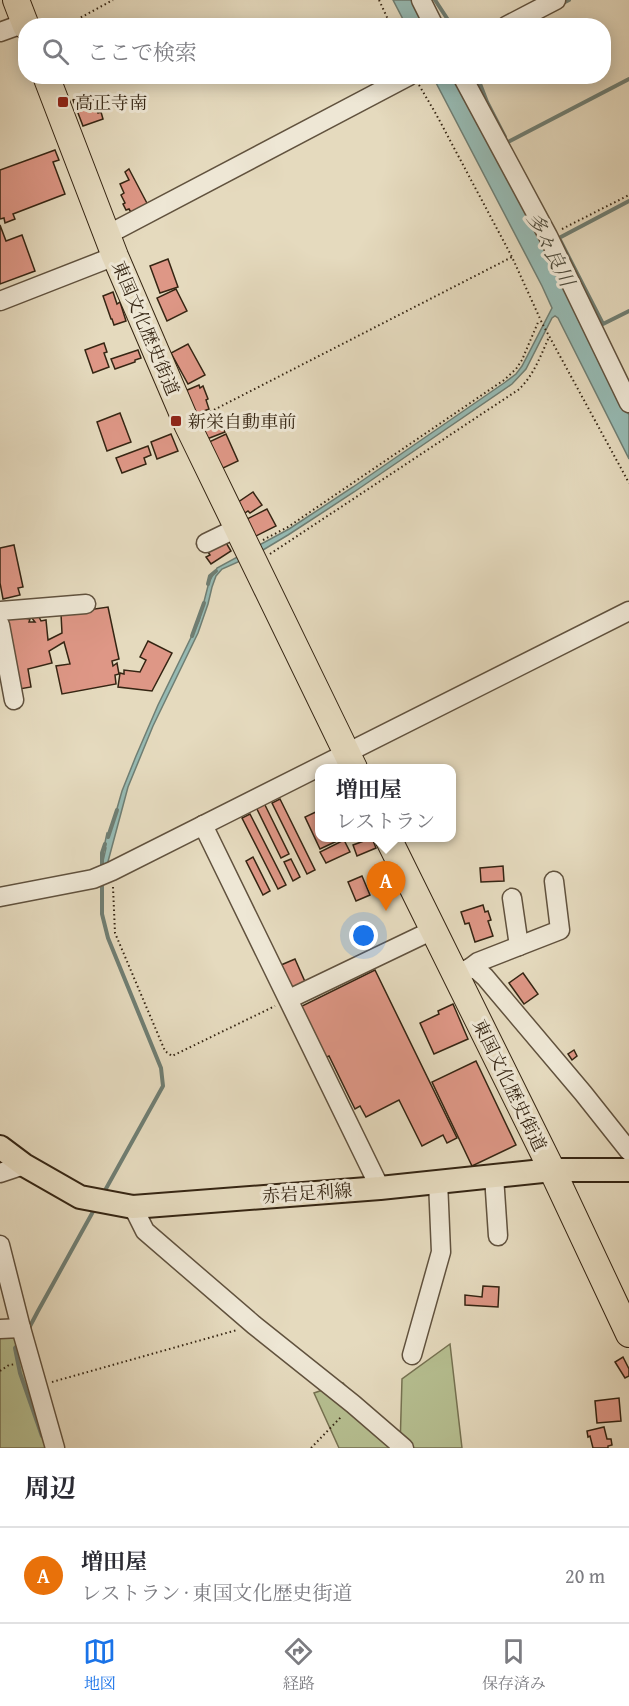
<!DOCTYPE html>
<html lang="ja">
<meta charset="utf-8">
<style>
:root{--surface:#fff;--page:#f2f2f3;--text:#2b2b33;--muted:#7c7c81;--line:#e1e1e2;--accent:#1a73e8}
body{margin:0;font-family:"Gentium Book Plus","Noto Serif JP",serif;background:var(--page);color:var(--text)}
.you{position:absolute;left:364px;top:936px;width:21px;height:21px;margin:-15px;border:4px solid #fff;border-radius:50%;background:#1a73e8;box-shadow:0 0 0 9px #1a73e833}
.badge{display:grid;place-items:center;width:39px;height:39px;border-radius:50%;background:var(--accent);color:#fff;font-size:20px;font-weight:700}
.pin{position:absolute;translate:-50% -50px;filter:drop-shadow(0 2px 3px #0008)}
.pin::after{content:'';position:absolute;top:32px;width:21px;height:18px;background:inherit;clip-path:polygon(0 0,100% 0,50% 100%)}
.popup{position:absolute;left:315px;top:764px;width:141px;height:78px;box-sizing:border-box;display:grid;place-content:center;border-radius:12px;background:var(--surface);filter:drop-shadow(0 2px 4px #0005);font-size:20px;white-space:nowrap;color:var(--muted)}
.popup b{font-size:22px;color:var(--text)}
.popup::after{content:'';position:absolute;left:50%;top:100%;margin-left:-12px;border:12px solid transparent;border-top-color:var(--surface)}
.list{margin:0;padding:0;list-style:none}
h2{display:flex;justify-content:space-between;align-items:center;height:78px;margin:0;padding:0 24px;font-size:26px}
h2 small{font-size:20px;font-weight:400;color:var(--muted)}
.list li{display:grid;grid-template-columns:39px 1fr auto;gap:18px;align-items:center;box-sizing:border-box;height:96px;padding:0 24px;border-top:2px solid var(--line)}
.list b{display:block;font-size:22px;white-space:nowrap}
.list p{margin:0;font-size:20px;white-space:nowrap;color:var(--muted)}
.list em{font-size:20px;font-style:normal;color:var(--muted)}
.icon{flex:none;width:33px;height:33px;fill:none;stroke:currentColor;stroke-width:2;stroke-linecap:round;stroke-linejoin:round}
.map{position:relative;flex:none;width:629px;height:1448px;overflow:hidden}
.search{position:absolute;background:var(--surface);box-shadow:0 3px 15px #0003;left:18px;right:18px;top:18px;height:66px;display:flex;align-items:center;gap:15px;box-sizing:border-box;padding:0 21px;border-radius:24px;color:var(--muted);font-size:22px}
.sheet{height:174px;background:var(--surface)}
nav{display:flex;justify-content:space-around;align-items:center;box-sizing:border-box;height:84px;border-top:2px solid var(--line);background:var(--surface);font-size:16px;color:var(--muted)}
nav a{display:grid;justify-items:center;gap:3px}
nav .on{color:var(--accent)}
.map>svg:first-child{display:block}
.green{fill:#b6bf91;stroke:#767252;stroke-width:1.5}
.water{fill:#96bab3;stroke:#6f7e73;stroke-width:1.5}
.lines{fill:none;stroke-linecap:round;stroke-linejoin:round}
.stream{stroke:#6f7e73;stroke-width:4}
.building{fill:#de9786;stroke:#352513;stroke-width:1.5}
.minor-casing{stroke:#61523e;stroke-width:21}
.major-casing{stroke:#352513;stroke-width:26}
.highway-casing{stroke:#352513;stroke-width:28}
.path{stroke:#352513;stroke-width:2;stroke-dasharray:1.5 3;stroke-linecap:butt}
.minor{stroke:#eee7d5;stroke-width:18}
.major{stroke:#e5dabe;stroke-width:22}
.highway{stroke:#e5dabe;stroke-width:26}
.poi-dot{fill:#8f2418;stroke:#eee7d5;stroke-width:2}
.labels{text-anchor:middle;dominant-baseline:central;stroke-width:6;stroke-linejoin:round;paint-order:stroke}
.poi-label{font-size:18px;fill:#352513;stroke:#eee7d5;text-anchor:start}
.street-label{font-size:18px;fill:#352513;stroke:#eee7d5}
.water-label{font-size:20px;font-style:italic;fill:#4d4a3b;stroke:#eee7d5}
</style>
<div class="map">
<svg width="629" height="1448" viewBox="0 0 629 1448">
<rect width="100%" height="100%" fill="#e5dabe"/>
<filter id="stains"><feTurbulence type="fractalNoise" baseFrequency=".00333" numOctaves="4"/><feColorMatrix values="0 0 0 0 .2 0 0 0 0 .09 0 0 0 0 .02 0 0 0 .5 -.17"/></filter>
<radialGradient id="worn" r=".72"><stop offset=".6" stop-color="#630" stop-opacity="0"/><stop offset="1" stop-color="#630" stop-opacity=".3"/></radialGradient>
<g class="green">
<path d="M21 1328 54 1448H0V1329Z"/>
<path d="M450 1344 462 1448H400L402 1379Z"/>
<path d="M343 1383 398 1448H339L314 1393Z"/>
</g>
<g class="water">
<path d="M393 0H414L427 25H406Z"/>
<path d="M433 77H454L501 161 629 415V459L558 318 555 316 552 318 526 369 512 384 354 492 288 535 258 553 222 569 216 576 212 587 208 604 198 633 153 726 128 787 106 869 101 870 106 848 104 847 107 833H110L122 791 136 756 158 705 199 621 209 582 217 568 289 529 353 487 504 383 516 374 522 366 552 308 542 286Z"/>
</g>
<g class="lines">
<g class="stream">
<path d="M435 0 452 26"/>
<path d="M561 4 569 0"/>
<path d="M477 76 487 102 505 137"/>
<path d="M508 142 629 79"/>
<path d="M629 201 559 238 603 324 629 311"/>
<path d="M208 584 210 576 216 571"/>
<path d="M192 636 204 603"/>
<path d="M108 837 117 810"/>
<path d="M102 869V853L105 844"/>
<path d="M102 880V914L108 938 161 1068 163 1086 103 1194"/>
<path d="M28 1330 38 1311 95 1208"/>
<path d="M19 1344 15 1348 20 1373 42 1436"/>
</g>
</g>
<g class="building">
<path d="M91 93 98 113 101 112 103 119 83 126 73 100Z"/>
<path d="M55 150 59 160 53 162 65 194 13 214 15 219 5 223 4 218 0 219V170Z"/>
<path d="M129 169 149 207 132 214 129 209 126 210 123 204 125 203 121 195 124 193 120 184 129 180 125 172Z"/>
<path d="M0 225 6 241 22 235 35 271 0 284Z"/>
<path d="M168 259 178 287 160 293 150 266Z"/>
<path d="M176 289 187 311 167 321 157 298Z"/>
<path d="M113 292 117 304 120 302 126 321 114 325 112 319H111L103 296Z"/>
<path d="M104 343 107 352 104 353 109 367 93 373 85 350Z"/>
<path d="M188 344 205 375 188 384 171 353Z"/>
<path d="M138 350 141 358 135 360V362L115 369 111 359Z"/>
<path d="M199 385 200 388 203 386 208 399 206 400 209 409 196 414 185 391Z"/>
<path d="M120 413 131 442 107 451 97 422Z"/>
<path d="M219 417 225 432 207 439 202 426 203 424Z"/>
<path d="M171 434 178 451 157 459 151 442Z"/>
<path d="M226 434 238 461 221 469 209 442Z"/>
<path d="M148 446 151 455 144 458 146 464 122 473 116 458Z"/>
<path d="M253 492 262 505 250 513 248 511 242 515 234 505Z"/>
<path d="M267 509 276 526 252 538 243 521Z"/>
<path d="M225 541 231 551 211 564 206 557 210 555 208 552Z"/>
<path d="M14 545 23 587 18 588 20 595 3 599 0 583V548Z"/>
<path d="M108 607 119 659 112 661 113 666 117 663 119 674 115 675 116 684 62 694 56 666 70 664 64 642 49 651 52 663 28 669 31 687 14 690 4 619 24 612 25 618 30 619 29 622H35L31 617 38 615 41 621 46 620 48 640 62 633 61 614Z"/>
<path d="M148 641 172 653 152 691 118 687 120 673 124 674V670L140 672 146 660 140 657Z"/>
<path d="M280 799 315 870 307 874 272 803Z"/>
<path d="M264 803 289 854 281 858 256 807Z"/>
<path d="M320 810V838H336L337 841 320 849 305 817Z"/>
<path d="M250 814 286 885 278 889 242 818Z"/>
<path d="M372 838 376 848 357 856 353 845Z"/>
<path d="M344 840 350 852 326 863 320 852Z"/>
<path d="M253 857 270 891 263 895 246 861Z"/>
<path d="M291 859 300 877 293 881 284 862Z"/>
<path d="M503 866 504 881 481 882 480 868Z"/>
<path d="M362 876 370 895 356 901 348 882Z"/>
<path d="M483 905 485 912 488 911 491 920 488 921 493 936 475 942 469 923 465 924 461 912Z"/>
<path d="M295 959 306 984 290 992 281 965Z"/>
<path d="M375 970 457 1138 447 1143 443 1135 422 1146 399 1100 366 1117 360 1106 355 1109 329 1056 322 1059 298 1008Z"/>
<path d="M523 973 538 994 524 1004 509 983Z"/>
<path d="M453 1004 468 1039 434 1054 420 1023 439 1014 438 1011Z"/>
<path d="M574 1050 577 1056 572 1060 568 1054Z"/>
<path d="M476 1061 516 1145 472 1166 432 1082Z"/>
<path d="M483 1286 499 1287 498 1307 465 1305V1295L482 1297Z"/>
<path d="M623 1357 629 1369V1376L625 1378 615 1362Z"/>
<path d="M619 1398 621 1421 597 1423 595 1401Z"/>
<path d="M604 1427 607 1439H611L612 1445 608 1446V1448H593L590 1436 588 1437 587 1431Z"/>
</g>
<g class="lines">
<defs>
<g id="minor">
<path d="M421 0 434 26"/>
<path d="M506 26 556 0"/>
<path d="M0 32 25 23"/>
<path d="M462 76 548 236 629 403"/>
<path d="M107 235 409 76"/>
<path d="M0 301 115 256"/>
<path d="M206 543 237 528"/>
<path d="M0 611 86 604"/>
<path d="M0 625 14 700"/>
<path d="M203 825 380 1188"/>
<path d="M0 897 93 879 112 871 629 611"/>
<path d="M512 898 519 946"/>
<path d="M470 968 478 962 560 930 554 881"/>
<path d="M455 974 470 968 477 970 485 977 583 1093 629 1151"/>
<path d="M289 999 433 930"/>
<path d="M0 1173 24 1165"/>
<path d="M494 1176 498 1236"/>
<path d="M133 1207 145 1231 254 1325 353 1404 404 1448"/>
<path d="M0 1245 21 1328 55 1448"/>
<path d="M0 1329 21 1328"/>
<path d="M412 1355 441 1252 438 1181"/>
</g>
<path id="major" d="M0 1147 24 1165 80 1197 133 1207 380 1188 552 1170H629"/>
<g id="highway">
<path d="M16 0 26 26"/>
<path d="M46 76 115 256 187 424 354 768"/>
<path d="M388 838 552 1170 629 1334"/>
</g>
</defs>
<use href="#minor" class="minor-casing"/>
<use href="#major" class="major-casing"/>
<use href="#highway" class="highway-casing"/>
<g class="path">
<path d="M379 0 391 26"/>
<path d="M65 26 113 0"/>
<path d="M419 85 436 114 512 257 542 323 629 483"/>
<path d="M562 229 629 195"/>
<path d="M202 416 512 257"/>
<path d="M263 540 288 527 504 380 516 369 522 360 539 320"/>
<path d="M270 554 518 390C533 377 541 355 549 337"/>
<path d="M113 887 115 933 165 1051 172 1056 275 1006"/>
<path d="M0 1371 9 1365 16 1364"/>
<path d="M52 1382 237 1330"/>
<path d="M311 1448 342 1416"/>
</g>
<use href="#minor" class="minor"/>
<use href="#major" class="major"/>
<use href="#highway" class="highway"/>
</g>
<g class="poi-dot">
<rect x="57" y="96" width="12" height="12" rx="3"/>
<rect x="170" y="415" width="12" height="12" rx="3"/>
</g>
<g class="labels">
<g class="poi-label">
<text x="75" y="102">高正寺南</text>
<text x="188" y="421">新栄自動車前</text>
</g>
<g class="street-label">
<text transform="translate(146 328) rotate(67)">東国文化歴史街道</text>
<text transform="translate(510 1085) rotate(64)">東国文化歴史街道</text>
<text transform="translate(307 1193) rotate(-4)">赤岩足利線</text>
</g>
<g class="water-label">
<text transform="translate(551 249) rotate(63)">多々良川</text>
</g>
</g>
<rect width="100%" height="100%" filter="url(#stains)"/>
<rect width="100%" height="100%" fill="url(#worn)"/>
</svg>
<div class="you"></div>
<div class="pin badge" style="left:386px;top:911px;background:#e8710a">A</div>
<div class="popup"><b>増田屋</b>レストラン</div>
<div class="search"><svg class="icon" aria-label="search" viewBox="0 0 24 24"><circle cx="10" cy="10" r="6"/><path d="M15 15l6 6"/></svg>ここで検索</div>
</div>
<section class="sheet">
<h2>周辺<small></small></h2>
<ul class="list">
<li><span class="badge" style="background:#e8710a">A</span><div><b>増田屋</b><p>レストラン · 東国文化歴史街道</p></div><em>20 m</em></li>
</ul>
</section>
<nav>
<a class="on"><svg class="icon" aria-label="map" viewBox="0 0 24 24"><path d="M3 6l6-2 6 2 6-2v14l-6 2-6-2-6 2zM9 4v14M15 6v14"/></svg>地図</a>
<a><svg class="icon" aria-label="directions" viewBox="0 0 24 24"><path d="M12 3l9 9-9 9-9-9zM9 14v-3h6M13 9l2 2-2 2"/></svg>経路</a>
<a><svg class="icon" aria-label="saved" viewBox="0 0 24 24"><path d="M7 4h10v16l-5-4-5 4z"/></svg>保存済み</a>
</nav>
